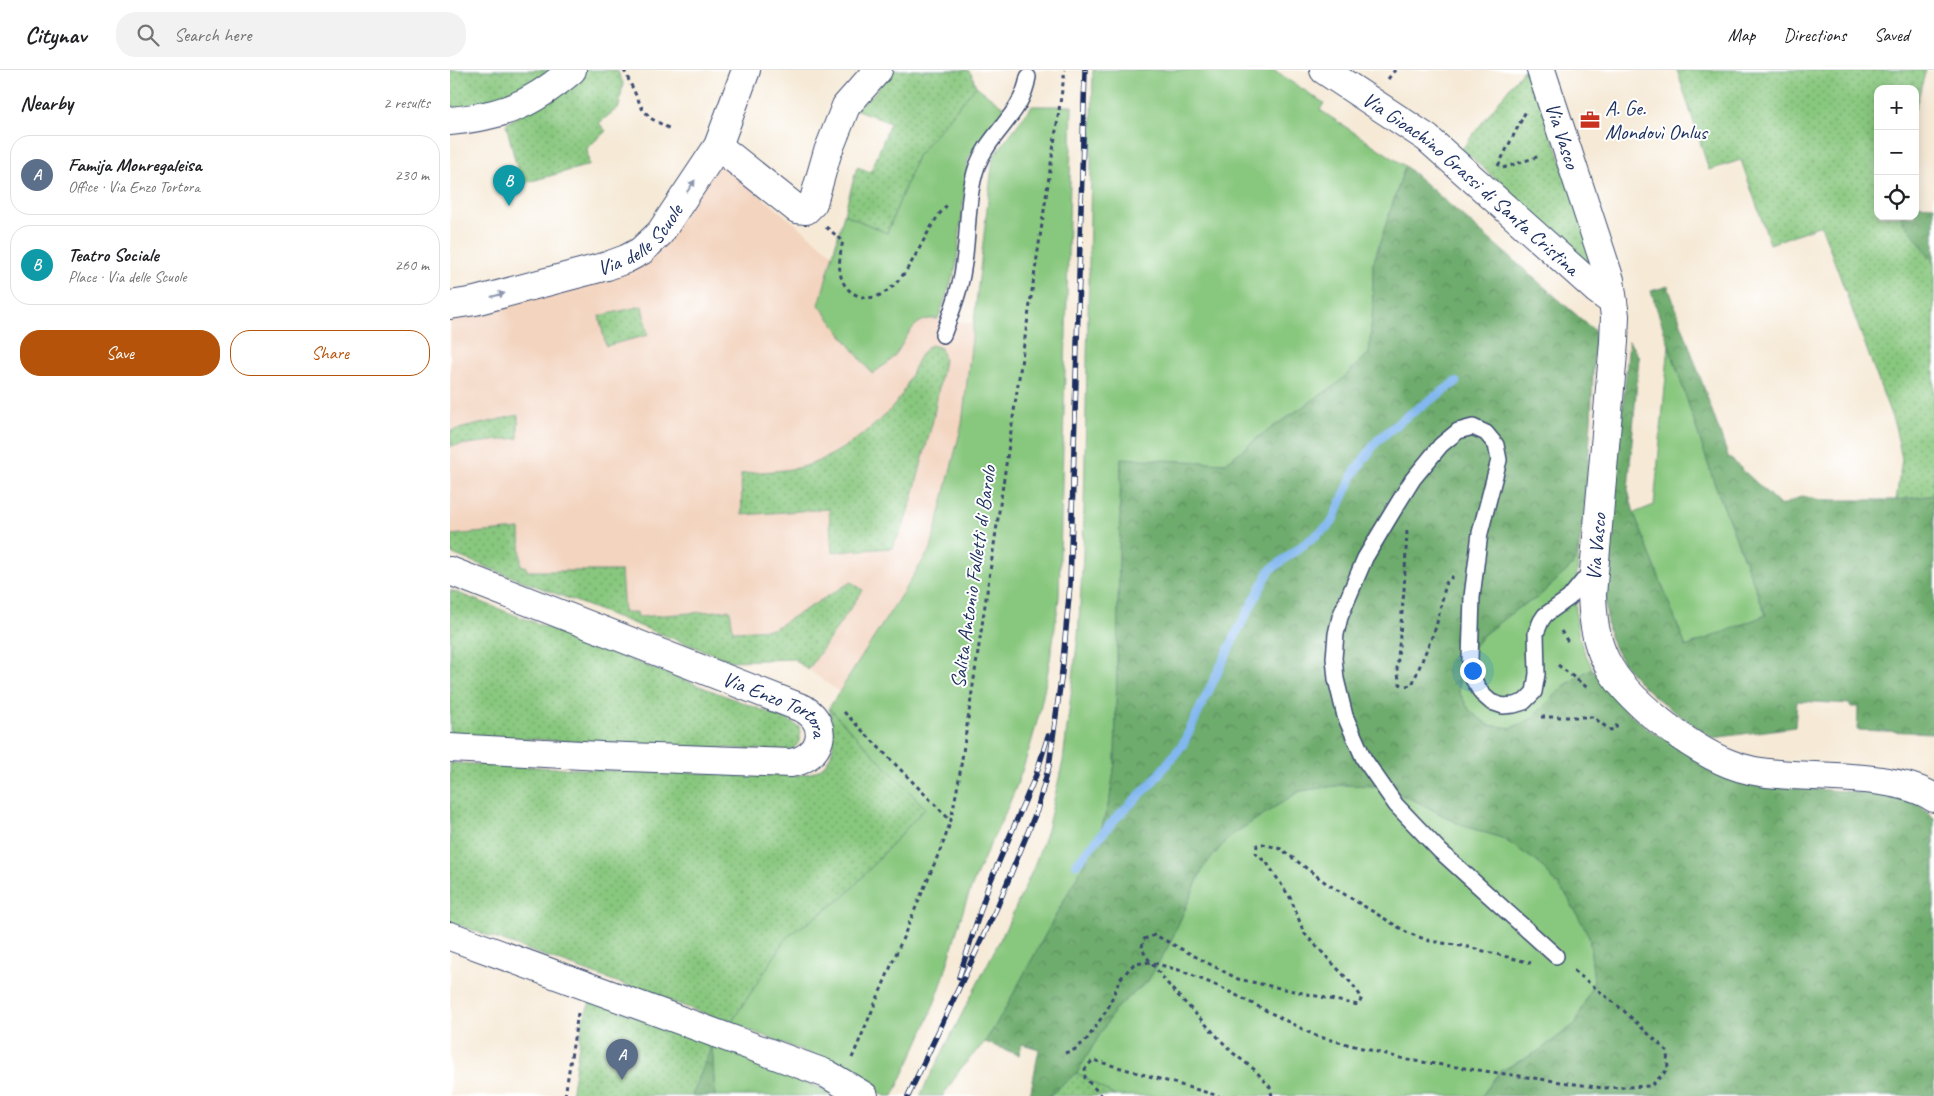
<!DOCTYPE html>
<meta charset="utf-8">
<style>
:root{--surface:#fff;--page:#f2f2f2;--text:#202124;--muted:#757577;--line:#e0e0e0;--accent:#b45309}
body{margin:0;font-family:Caveat,sans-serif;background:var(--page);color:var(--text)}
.controls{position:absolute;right:15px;top:15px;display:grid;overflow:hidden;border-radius:10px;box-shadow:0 2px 12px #0003}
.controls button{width:45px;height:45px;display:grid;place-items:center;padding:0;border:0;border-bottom:1px solid var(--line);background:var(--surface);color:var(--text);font:25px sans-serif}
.you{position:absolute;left:1022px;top:600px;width:18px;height:18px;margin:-12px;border:4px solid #fff;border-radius:50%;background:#1a73e8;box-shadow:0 0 0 8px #1a73e833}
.badge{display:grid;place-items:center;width:32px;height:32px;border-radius:50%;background:var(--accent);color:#fff;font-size:16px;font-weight:700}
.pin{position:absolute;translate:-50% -41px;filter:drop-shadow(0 1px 2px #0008)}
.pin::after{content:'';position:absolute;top:26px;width:18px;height:15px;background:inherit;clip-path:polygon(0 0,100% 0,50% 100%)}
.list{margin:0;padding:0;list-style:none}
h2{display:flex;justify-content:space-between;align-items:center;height:65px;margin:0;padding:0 20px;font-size:21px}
h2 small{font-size:16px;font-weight:400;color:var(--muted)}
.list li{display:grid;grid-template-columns:32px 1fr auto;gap:15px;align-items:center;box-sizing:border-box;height:80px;margin:0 10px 10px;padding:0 10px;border:1px solid var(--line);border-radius:20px}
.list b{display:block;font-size:19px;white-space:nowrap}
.list p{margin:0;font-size:16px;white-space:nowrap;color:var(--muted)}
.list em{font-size:16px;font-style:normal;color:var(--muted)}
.actions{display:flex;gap:10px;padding:15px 20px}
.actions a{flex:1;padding:11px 0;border:1px solid var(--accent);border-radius:20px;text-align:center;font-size:18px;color:var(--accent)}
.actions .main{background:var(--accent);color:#fff}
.icon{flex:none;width:28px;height:28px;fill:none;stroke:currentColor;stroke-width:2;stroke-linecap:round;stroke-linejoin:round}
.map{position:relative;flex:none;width:1484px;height:1026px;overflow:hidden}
header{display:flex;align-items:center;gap:30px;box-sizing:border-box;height:70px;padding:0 25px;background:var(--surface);border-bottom:1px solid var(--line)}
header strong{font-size:24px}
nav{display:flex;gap:28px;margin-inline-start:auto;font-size:18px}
.search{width:350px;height:45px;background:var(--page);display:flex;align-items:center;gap:12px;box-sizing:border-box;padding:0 18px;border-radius:20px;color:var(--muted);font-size:19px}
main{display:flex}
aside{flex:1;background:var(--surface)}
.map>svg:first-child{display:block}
.built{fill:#f3d4bf}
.grass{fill:#88c77e;stroke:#527b6e}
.forest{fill:url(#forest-crowns);stroke:#446e66}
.park{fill:url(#park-dots);stroke:#527b6e}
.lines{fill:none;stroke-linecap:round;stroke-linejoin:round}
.stream{stroke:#82b7f0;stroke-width:9}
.service-casing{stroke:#3c4b70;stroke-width:18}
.minor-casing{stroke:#3c4b70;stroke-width:30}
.tertiary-casing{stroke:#3c4b70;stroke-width:30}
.path{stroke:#3c4b70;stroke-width:3;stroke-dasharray:4 4;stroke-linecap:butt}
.service{stroke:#fff;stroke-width:15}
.minor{stroke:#fff;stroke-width:28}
.tertiary{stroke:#fff;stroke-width:28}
.rail-casing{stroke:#1b2f5e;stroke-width:5.5}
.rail{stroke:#fff;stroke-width:4;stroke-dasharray:11;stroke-linecap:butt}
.oneway{fill:#8d97ae}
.labels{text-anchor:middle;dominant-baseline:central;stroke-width:4;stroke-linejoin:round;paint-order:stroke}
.poi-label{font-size:21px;fill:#1b2f5e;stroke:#fff;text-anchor:start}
.street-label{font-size:21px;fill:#1b2f5e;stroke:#fff}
</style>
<header>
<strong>Citynav</strong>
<div class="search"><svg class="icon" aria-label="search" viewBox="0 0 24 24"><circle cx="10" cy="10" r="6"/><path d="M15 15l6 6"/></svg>Search here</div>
<nav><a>Map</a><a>Directions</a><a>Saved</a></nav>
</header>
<main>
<aside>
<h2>Nearby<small>2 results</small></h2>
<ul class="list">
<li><span class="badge" style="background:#5c6f8a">A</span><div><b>Famija Monregaleisa</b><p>Office · Via Enzo Tortora</p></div><em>230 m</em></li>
<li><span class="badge" style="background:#0f9aa8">B</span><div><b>Teatro Sociale</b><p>Place · Via delle Scuole</p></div><em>260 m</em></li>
</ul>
<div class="actions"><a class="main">Save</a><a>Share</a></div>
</aside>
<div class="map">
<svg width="1484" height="1026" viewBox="0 0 1484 1026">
<defs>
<pattern id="forest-crowns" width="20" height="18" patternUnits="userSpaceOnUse" patternTransform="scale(1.25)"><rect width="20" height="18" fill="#6eac6d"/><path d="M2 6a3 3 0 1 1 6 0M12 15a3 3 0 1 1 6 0" fill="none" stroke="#5a8c5d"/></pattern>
<pattern id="park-dots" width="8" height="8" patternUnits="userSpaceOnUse" patternTransform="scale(1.25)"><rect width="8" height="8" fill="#88c77e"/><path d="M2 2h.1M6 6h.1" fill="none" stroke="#6ea26a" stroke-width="1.8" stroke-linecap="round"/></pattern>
</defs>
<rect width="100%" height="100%" fill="#fff"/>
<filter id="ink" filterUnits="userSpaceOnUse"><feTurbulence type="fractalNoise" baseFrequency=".02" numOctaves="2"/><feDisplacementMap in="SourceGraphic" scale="10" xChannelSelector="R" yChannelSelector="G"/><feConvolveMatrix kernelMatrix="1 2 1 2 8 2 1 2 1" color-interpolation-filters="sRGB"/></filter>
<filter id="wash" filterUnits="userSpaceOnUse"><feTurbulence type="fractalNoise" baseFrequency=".0096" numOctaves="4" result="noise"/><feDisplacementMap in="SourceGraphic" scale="20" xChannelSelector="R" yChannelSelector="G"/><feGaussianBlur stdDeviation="1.12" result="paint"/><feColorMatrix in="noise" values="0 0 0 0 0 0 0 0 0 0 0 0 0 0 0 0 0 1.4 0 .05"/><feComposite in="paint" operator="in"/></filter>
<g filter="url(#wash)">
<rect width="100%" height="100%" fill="#f6ead7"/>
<path class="built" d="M269 93 383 184 369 235 422 304 466 253 480 248 524 254 512 354 481 478 389 622 344 589 281 591 0 483V246L156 207 205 187Z"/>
<g class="grass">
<path d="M643 0H823L874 33 870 40 955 96 923 194V236L919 283 887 314 811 365 776 393 671 389 665 693 660 728 650 764 554 941 535 972 511 998 493 1026H470L559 852 583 799 597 760 613 691 628 566 633 485Z"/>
<path d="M526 16 555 38 518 89 506 198 488 249C459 246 457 273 441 290 436 295 428 299 422 304L369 235 394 144 437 163 467 86Z"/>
<path d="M582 36H622L609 528C601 590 591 651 569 709 555 749 533 785 519 824 506 858 499 895 486 929 474 962 458 994 443 1026H435L397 1000 375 990 281 953 337 867 394 827 475 738 379 638 481 478 512 354 543 87Z"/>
<path d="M1219 274 1264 412 1316 545 1236 577 1184 443 1204 435Z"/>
<path d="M1129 478C1127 509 1122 542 1131 573 1134 582 1139 590 1142 598L1114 616 1081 649 1061 658 1038 655 1020 641 1009 622V603L1018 584 1033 565 1068 538 1087 528 1122 496Z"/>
<path d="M892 715 931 716 968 732 1011 755 1052 768 1089 793 1117 826 1139 866 1144 911 1125 955 1087 982 1049 1002 1032 1026H665L627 1003 665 939 698 911 720 873 753 798 780 766 850 721Z"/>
<path d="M262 974 390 1026H265Z"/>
</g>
<g class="forest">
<path d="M955 96 1145 261 1141 351 1135 441 1129 478 1122 496 1087 528 1068 538 1033 565 1018 584 1009 603V622L1020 641 1038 655 1061 658 1081 649 1114 616 1142 598 1158 620 1172 637 1204 663 1318 716 1439 724 1468 733 1484 748V1026H1032L1049 1002 1087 982 1125 954 1144 911 1139 866 1117 826 1089 793 1052 768 1011 755 968 732 931 716 892 715 850 721 780 766 753 798 720 873 698 911 665 939 627 1003 599 1026H580L589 979 572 974 569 985 535 972 554 941 650 764 660 728 665 693 671 388 776 393 811 365 887 314 919 283 923 236V194Z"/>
<path d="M1465 135 1484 136V193L1450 146H1465Z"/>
<path d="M1218 216 1278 386 1331 436 1352 426 1372 430H1446L1484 425V663L1407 660 1408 637H1400V634L1347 631 1345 657 1263 668C1223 641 1171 610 1158 560 1156 549 1156 536 1155 525L1179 271 1189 287 1178 420 1184 443 1236 577 1316 545 1264 412 1201 221Z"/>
<path d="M262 974 265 1026H242Z"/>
</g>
<g class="park">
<path d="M0 0H107L70 25 0 40Z"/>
<path d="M135 0H167L173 13 169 37 149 53 156 61 137 78 139 95 71 114 56 54Z"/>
<path d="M444 0H518L522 5 526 16 467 86 437 163 394 144 407 97 421 102 440 53 405 39 421 27Z"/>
<path d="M1073 0H1081L1148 202 1012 79Z"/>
<path d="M1227 0H1476L1465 39V19H1428V146H1450L1484 193V425L1446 430 1452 389 1445 356 1371 155 1320 174 1291 90 1259 100Z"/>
<path d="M192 236 198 265 156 276 149 246Z"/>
<path d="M482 275 491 278 494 290 483 350 461 433 453 457 442 478 382 482 379 439 292 445 291 404C310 402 330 401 348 398 381 391 433 354 451 326 460 312 467 280 482 275Z"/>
<path d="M68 345V368L0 376V361Z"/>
<path d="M70 459 71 496H76L77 501H171L174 543 187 542 188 547 280 540 283 561 323 559 401 512 413 520 358 600 344 589 281 591 0 483V465Z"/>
<path d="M0 520 338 650 349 657C352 668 349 677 338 681L153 673 0 665Z"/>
<path d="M379 638 475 738 394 827 337 867 281 953 0 852V693L195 702 348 705C353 704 359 704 364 702 390 691 384 660 379 638Z"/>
<path d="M141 930 262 974 242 1026H121L133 949Z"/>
<path d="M627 1003 665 1026H599Z"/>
</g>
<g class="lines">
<path class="stream" d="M626 794 666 748 701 714 733 674 788 560 820 500 881 454 904 403 927 371 953 349 1006 312"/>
</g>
</g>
<g filter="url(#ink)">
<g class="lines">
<defs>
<g id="service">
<path d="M493 265C501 243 510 221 513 199 519 165 516 128 527 96 540 62 572 45 578 7"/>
<path d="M1106 886 990 781 946 735 914 689 895 646 886 609 884 588 886 564 890 547 915 488 942 443 963 409 991 375 1008 361 1023 357 1036 363 1046 375 1049 390 1030 463 1022 527 1020 590 1023 609 1032 624 1041 632 1053 636 1064 635 1074 632 1084 622 1087 604 1086 563 1091 551 1095 545 1119 528 1141 501"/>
</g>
<g id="minor">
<path id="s1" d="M874 0 977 68 1147 220 1163 232"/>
<path id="s2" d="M1091 0 1160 210 1165 246 1164 272 1142 525C1143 548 1145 570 1156 591 1175 630 1240 678 1280 694 1295 700 1312 703 1328 704 1371 708 1450 704 1484 728"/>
<path d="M0 51C53 46 81 35 122 0"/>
<path d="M268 76 347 139 356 140 363 133 377 84 396 36 428 0"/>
<path id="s3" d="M0 235 25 231 157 196 176 189 191 181 210 163 268 76 296 0"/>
</g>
<g id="tertiary">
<path id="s4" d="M0 501 354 639C381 656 371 688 341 693L151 686 0 678"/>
<path d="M0 866 377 1004 414 1026"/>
</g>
</defs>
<use href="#service" class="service-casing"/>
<use href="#minor" class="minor-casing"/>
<use href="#tertiary" class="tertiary-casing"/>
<g class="path">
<path d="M174 0 193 40 202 49 222 60"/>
<path d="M938 9 945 0"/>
<path d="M1048 96 1076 41"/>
<path d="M1053 98 1090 86"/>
<path d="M376 157 393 171C388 191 385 217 409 226 415 228 423 228 428 226 462 211 472 161 497 135"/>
<path d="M957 461 954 520 947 599 950 614 955 616 962 615 986 557 996 513 1003 506"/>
<path d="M1111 561 1118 572"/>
<path d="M1108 595 1139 619"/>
<path d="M394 642 500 750"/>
<path d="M1091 647H1143L1160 660 1166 659 1167 652"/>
<path d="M615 983 626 979 638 968 658 938 670 909 684 894 700 892 732 901 770 917 866 966 958 990 1153 1018 1201 1016 1218 999 1217 981 1174 941 1122 899"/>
<path d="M402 988 494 771 501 750 509 709 615 0"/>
<path d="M115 1026 128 943"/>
<path d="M652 1026 635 1008V999L643 990 769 1026"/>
<path d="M822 1026 820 1017 805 1000 783 983 722 919 695 885 692 877 694 869 705 865 788 909 908 935 912 928 903 915 854 863 841 829 817 793 806 784 807 775 813 774 831 779 876 813 958 863 980 871 1018 877 1081 893"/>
</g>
<use href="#service" class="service"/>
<use href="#minor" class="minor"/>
<use href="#tertiary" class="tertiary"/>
<defs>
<g id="rail">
<path d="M509 907 538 817 586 705 598 666"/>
<path d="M458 1026 548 835 587 740 599 696 612 602 620 515 635 0"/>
</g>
</defs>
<use href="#rail" class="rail-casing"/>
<use href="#rail" class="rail"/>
</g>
<defs><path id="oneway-solid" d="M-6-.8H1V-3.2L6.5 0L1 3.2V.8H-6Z" transform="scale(1.25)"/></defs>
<g class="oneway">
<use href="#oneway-solid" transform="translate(241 116) rotate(-56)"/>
<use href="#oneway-solid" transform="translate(48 225) rotate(-15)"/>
</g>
</g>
<defs>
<symbol id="office-bare" viewBox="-9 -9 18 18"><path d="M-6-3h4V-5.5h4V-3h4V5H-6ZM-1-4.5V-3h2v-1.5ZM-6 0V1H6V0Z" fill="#c8321e" stroke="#fff" stroke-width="2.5" paint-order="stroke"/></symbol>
</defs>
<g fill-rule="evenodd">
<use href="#office-bare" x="1126" y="36" width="28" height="28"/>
</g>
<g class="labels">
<g class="poi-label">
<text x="1155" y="38">A. Ge.<tspan x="1155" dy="24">Mondovì Onlus</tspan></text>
</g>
<g class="street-label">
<text stroke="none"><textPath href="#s2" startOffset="69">Via Vasco</textPath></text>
<text stroke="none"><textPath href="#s1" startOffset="186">Via Gioachino Grassi di Santa Cristina</textPath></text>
<text stroke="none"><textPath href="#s3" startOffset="205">Via delle Scuole</textPath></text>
<text transform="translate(1146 477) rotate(-85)">Via Vasco</text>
<text transform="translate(523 507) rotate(-82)">Salita Antonio Falletti di Barolo</text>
<text stroke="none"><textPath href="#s4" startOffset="354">Via Enzo Tortora</textPath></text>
</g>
</g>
</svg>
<div class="controls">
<button>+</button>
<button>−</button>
<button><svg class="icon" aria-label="locate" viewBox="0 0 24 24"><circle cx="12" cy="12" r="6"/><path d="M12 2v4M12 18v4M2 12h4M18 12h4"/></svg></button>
</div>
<div class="you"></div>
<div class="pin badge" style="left:172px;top:1010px;background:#5c6f8a">A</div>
<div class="pin badge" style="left:59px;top:136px;background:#0f9aa8">B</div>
</div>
</main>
